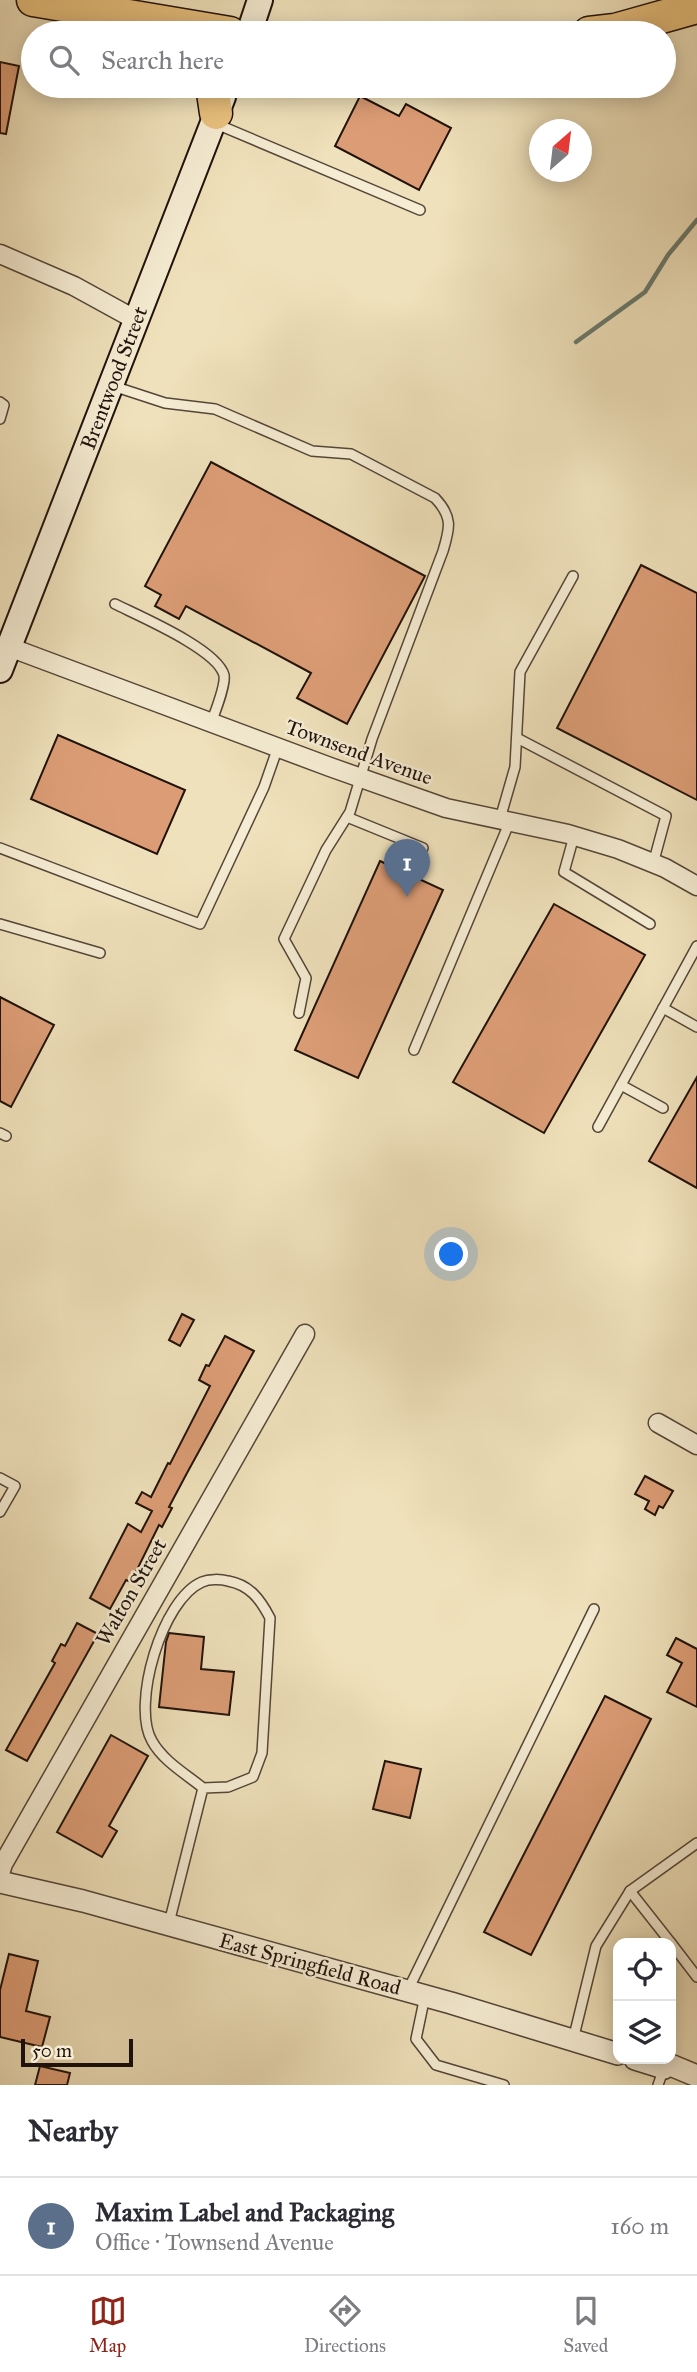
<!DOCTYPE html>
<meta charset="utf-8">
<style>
:root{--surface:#fff;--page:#f7f7f7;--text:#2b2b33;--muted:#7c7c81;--line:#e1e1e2;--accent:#8f2418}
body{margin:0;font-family:"IM FELL Great Primer",serif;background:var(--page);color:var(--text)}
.controls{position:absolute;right:21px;bottom:21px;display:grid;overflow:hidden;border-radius:14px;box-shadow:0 4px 18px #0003}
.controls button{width:63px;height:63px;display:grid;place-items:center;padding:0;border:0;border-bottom:2px solid var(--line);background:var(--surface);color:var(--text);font:35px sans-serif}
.compass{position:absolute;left:529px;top:119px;width:63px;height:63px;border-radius:50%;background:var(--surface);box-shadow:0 4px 18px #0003;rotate:28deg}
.scale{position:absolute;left:21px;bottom:18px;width:112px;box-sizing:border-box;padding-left:7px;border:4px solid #20120c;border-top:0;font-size:19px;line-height:24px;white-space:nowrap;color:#20120c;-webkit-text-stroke:5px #f5ecd3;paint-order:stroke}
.you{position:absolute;left:452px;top:1255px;width:24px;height:24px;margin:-18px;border:5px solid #fff;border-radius:50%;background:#1a73e8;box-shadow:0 0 0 10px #1a73e833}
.badge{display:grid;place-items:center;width:46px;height:46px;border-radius:50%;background:var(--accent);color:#fff;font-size:23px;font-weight:700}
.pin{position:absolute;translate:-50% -58px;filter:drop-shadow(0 2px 4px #0008)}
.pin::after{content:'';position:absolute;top:37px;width:24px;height:21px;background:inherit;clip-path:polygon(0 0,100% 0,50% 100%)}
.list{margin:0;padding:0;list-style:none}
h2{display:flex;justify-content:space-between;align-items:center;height:91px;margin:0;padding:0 28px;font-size:30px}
h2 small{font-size:23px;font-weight:400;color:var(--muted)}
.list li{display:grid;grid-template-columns:46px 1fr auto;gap:21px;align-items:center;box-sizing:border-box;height:98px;padding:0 28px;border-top:2px solid var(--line)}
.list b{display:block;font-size:26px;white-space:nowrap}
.list p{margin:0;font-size:23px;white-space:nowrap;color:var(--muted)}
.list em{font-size:23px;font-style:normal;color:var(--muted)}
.icon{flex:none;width:38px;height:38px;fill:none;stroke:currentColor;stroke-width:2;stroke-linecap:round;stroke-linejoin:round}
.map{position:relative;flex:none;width:697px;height:2085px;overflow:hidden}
.search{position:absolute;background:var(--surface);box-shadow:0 4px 18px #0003;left:21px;right:21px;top:21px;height:77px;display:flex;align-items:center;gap:18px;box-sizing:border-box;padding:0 24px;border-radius:38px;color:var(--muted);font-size:26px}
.sheet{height:189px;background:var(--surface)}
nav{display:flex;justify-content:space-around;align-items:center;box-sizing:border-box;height:98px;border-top:2px solid var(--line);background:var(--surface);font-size:19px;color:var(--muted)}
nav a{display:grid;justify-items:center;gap:4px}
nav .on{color:var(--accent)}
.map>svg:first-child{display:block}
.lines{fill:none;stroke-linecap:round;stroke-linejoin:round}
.stream{stroke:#69796d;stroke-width:4.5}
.building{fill:#dc9d76;stroke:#20120c;stroke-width:2}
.service-casing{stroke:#544638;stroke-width:12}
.minor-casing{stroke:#544638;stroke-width:21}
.tertiary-casing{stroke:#544638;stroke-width:24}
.secondary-casing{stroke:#20120c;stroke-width:28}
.motorway-casing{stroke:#20120c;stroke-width:35}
.service{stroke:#f5ecd3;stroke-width:9}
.minor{stroke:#f5ecd3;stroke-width:18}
.tertiary{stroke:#f5ecd3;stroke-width:21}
.secondary{stroke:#f5ecd3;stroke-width:24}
.motorway{stroke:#e8c07e;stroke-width:32}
.labels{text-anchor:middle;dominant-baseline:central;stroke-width:5;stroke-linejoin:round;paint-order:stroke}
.street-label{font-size:21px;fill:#20120c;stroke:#f5ecd3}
</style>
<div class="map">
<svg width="697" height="2085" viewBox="0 0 697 2085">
<rect width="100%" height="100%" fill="#efe1bb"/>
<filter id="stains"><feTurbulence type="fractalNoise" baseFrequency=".00286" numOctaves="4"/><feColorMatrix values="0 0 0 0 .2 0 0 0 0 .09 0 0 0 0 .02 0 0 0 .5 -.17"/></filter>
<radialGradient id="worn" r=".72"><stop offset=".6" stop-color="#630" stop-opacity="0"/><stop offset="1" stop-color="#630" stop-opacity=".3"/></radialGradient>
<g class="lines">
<path class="stream" d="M576 342 645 292 668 255 697 220"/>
</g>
<g class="building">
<path d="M0 62 19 66 6 134 0 133Z"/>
<path d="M360 96 399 116 406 104 451 128 419 190 335 146Z"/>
<path d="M211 462 425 576 347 724 297 698 311 673 186 606 179 619 155 606 161 595 145 586Z"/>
<path d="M641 565 697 593V800L557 728Z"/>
<path d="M58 735 185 790 157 854 31 799Z"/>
<path d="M380 861 443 890 358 1078 295 1050Z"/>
<path d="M554 904 645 955 544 1133 453 1082Z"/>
<path d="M0 997 54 1025 11 1107 0 1101Z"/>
<path d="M697 1077V1188L649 1161Z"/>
<path d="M182 1314 194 1320 180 1346 169 1340Z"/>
<path d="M225 1336 254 1351 187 1473 169 1507 172 1508 162 1527 159 1525 131 1582 126 1580 110 1609 90 1598 128 1524 141 1532 152 1511 136 1503 142 1492 151 1497 168 1463 170 1464 210 1386 199 1380 206 1365 209 1366Z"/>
<path d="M645 1476 673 1491 663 1508 659 1506 655 1515 645 1509 649 1501 635 1494Z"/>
<path d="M77 1623 98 1634 27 1761 6 1750 55 1663 52 1661 61 1644 65 1646Z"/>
<path d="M169 1633 204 1637 201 1669 234 1672 229 1715 159 1707 166 1642Z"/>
<path d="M676 1638 697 1649V1707L667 1692 682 1663 667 1655Z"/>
<path d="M605 1696 651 1719 531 1955 484 1932Z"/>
<path d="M111 1735 148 1756 109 1826 117 1831 102 1857 57 1832Z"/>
<path d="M385 1761 421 1769 410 1818 373 1809Z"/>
<path d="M9 1954 38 1961 26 2011 50 2017 42 2047 0 2037V1990Z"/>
<path d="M40 2066 70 2073 67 2085H35Z"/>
</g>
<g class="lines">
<defs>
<g id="service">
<path d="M214 123 420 210"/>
<path d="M113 386 165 403 215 409 312 451 351 454 435 498C453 517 450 528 443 551L372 739 350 812 326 850 284 939 306 978 299 1013"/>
<path d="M0 402 4 405 0 419"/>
<path d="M115 604C139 616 217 649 224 675 226 685 215 712 211 723"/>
<path d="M517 738 666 816 653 864"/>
<path d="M347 817 423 848"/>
<path d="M500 819 515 767 520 672 573 576"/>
<path d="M574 836 564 872 650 924"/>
<path d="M0 848 200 924 264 787 278 747"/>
<path d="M0 924 100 953"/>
<path d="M663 1008 697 1027"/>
<path d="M414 1050 510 821"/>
<path d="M621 1085 663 1108"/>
<path d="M598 1127 697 946"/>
<path d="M0 1133 6 1136"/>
<path d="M0 1478 15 1486 0 1512"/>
<path d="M630 1891 671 1943"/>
<path d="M169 1923 203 1788 228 1787 253 1777 262 1753 270 1618C260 1599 250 1585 228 1581 220 1579 209 1579 202 1582 162 1599 131 1705 152 1741 163 1761 186 1774 203 1788"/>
<path d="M671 1943 697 1977"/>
<path d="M408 1990 594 1609"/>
<path d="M425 1996 416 2039 436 2065 504 2085"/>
<path d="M573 2040 596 1946 630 1891 697 1843"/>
<path d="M658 2085 664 2068"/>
</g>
<g id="minor">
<path d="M0 254 74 286 136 320"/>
<path d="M9 647 330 767 446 808 568 834 618 849 665 868 697 886"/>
<path d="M658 1423 697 1445"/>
<path d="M0 1874 3 1864 305 1334"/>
</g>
<g id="tertiary">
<path d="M0 1882 83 1901 451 2003 618 2054"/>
<path d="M635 2059 664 2068 668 2064 697 2076"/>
</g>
<g id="secondary">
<path d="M249 33 260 0"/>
<path d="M0 670 223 97"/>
</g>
<g id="motorway">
<path d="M33 0 230 33"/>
<path d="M589 33 615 30 697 7"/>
<path d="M212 86 216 113"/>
</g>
</defs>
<use href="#service" class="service-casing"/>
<use href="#minor" class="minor-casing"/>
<use href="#tertiary" class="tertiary-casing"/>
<use href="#secondary" class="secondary-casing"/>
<use href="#motorway" class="motorway-casing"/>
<use href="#service" class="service"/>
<use href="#minor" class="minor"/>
<use href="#tertiary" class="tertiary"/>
<use href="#secondary" class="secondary"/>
<use href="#motorway" class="motorway"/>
</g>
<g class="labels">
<g class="street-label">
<text transform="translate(114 378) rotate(-69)">Brentwood Street</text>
<text transform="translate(359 752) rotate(20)">Townsend Avenue</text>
<text transform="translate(131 1592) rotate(-60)">Walton Street</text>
<text transform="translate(310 1964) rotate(15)">East Springfield Road</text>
</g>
</g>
<rect width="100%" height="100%" filter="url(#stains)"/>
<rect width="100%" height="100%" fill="url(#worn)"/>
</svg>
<div class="controls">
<button><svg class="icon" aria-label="locate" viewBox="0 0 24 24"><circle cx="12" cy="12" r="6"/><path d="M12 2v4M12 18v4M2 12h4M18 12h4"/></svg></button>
<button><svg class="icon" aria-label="layers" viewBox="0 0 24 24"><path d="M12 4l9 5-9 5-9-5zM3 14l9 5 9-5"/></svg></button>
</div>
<svg class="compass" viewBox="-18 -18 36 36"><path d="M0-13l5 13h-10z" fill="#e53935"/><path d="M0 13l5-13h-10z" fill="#7c7c81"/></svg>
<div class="scale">50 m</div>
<div class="you"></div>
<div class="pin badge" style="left:407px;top:897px;background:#5c6f8a">1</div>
<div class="search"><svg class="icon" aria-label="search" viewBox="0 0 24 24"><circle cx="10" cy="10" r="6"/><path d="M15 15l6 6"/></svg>Search here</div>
</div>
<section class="sheet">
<h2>Nearby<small></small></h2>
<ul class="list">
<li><span class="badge" style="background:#5c6f8a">1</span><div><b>Maxim Label and Packaging</b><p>Office · Townsend Avenue</p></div><em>160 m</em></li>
</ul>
</section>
<nav>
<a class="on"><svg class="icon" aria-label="map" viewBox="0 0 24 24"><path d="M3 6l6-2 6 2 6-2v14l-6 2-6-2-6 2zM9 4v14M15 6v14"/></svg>Map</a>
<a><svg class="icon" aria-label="directions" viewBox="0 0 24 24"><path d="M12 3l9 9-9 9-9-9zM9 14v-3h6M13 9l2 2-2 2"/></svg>Directions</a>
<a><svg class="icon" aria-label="saved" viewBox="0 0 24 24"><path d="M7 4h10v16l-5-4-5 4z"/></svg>Saved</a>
</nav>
